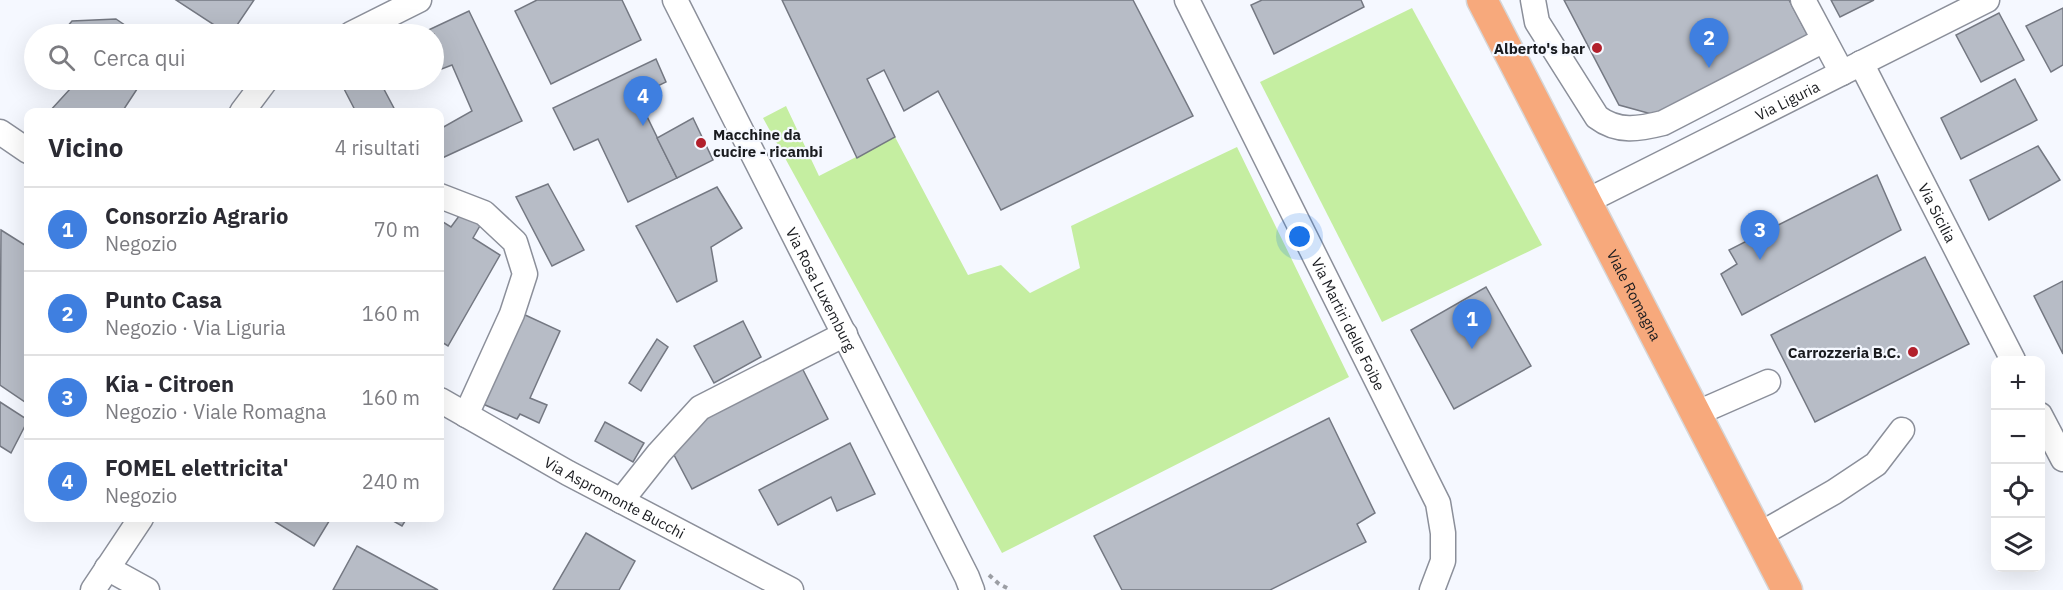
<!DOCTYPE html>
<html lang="it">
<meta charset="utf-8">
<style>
:root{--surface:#fff;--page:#f7f7f7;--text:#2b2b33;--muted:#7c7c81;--line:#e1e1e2;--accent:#b2202c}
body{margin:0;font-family:"IBM Plex Sans",sans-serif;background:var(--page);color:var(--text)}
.controls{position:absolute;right:18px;bottom:18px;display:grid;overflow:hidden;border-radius:12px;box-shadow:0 6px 24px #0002}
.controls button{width:54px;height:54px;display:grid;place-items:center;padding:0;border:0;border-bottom:2px solid var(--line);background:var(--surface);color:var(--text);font:30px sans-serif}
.you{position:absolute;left:1300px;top:237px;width:21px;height:21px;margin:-15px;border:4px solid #fff;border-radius:50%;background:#1a73e8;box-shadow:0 0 0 9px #1a73e833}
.badge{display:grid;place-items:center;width:39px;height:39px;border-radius:50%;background:var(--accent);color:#fff;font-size:20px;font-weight:700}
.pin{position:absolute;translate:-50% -50px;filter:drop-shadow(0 2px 3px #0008)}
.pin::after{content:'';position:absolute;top:32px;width:21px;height:18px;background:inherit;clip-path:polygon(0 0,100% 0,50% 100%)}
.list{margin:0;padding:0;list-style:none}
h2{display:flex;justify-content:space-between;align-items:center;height:78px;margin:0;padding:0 24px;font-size:26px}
h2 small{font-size:20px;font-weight:400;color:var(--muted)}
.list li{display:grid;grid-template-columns:39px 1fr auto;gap:18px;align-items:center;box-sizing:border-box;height:84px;padding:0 24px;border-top:2px solid var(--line)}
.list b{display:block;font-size:22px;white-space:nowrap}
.list p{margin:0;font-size:20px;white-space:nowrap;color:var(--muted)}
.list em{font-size:20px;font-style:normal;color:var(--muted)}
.icon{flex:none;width:33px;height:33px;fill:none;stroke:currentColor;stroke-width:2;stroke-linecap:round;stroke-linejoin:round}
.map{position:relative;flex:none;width:2063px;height:590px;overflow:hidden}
.search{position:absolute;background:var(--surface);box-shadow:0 6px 24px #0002;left:24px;top:24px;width:420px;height:66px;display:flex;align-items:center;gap:15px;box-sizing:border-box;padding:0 21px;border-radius:33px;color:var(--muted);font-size:22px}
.panel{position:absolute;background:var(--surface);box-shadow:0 6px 24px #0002;left:24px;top:108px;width:420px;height:414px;border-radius:12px}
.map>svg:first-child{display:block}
.green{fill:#c5eea1}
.building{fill:#b7bcc6;stroke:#747882;stroke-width:1.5}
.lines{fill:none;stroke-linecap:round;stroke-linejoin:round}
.minor-casing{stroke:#8b8f9a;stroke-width:27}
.major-casing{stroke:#d6d6d7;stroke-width:33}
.path{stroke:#9b9ea4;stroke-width:4;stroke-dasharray:4.5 4.5;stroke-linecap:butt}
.minor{stroke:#fff;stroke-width:24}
.major{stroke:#f7a97c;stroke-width:30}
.poi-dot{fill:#b2202c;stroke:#f5f8ff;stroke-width:2}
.labels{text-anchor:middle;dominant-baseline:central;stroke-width:4.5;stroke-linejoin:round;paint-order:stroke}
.poi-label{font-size:15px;font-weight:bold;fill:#191b1f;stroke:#f5f8ff;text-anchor:end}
.street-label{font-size:15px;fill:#191b1f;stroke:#f5f8ff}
</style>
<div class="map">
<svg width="2063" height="590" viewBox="0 0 2063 590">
<rect width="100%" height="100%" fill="#f5f8ff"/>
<g class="green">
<path d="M1412 8 1542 245 1382 322 1260 82Z"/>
<path d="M786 106 819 176 895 137 968 275 1001 265 1030 293 1080 268 1071 226 1237 147 1349 377 1002 553 763 118Z"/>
</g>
<g class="building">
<path d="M176 0H254L231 34H228Z"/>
<path d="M537 0H622L641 40 551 84 515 11Z"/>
<path d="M782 0H1133L1193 116 1001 210 938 91 904 111 884 70 867 79 895 137 857 158Z"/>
<path d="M1262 0H1361L1364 7 1274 54 1251 5Z"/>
<path d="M1564 0H1789L1808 36 1655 115 1619 105Z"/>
<path d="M1831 0H1874L1840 17Z"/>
<path d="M2063 8V65L2051 72 2026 26Z"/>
<path d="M469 11 522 121 440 159V129L472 111 452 65 434 72V34H420Z"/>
<path d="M1999 13 2024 60 1981 82 1956 35Z"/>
<path d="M116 19 138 34H61L72 21Z"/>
<path d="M656 59 666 82 637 96 677 178 628 202 598 139 574 150 553 108Z"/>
<path d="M2015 79 2037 120 1961 159 1941 118Z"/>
<path d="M58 80H143L122 112H49L71 88Z"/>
<path d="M354 80H379L396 112H356L342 85Z"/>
<path d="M693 118 713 160 677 178 657 138Z"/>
<path d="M2038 146 2060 180 1989 220 1970 180Z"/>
<path d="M1877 175 1901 230 1742 315 1721 274 1737 264 1729 250Z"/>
<path d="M548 184 584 250 552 266 516 197Z"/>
<path d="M717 187 742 228 711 247 717 281 677 302 636 226Z"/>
<path d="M462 212 481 224 473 238 500 255 448 346 440 341V220L451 227Z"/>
<path d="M1 230 28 247V404L0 385Z"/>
<path d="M1925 257 1969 344 1815 422 1771 335Z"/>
<path d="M2063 281V354L2034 296Z"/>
<path d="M1486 287 1531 366 1454 409 1411 330Z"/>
<path d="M523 314 560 331 530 398 547 405 539 423 520 414 517 419 483 404Z"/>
<path d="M743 321 761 357 714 383 694 346Z"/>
<path d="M657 339 668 347 641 391 629 383Z"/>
<path d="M799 362 828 419 692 489 673 453 702 414Z"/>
<path d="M0 402 28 420 11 453 0 446Z"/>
<path d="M1329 418 1375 513 1357 524 1366 542 1270 590H1122L1094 536Z"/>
<path d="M605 422 644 443 633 462 595 441Z"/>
<path d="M850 443 875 494 837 511 831 497 778 525 759 490Z"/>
<path d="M269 518H331L314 546Z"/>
<path d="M388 518H407L402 526Z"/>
<path d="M586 533 635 561 619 590H553Z"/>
<path d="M357 546 438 590H333Z"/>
</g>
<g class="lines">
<defs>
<g id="minor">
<path id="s1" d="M675 0 967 577 972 590"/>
<path id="s2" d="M1187 0 1438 503 1443 533V561L1432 590"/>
<path d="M1533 0 1537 22 1597 117C1618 133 1639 129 1663 123L1824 40"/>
<path d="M1803 0 1842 73"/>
<path d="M351 34 419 0"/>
<path id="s3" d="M1861 63 2013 360"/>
<path d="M242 112 266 80"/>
<path d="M0 132 28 151"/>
<path d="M440 196 484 213 515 242 525 274 512 314 466 415"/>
<path id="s4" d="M1587 201 1987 0"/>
<path id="s5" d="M440 400 568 473 791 590"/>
<path d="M1695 414 1768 382"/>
<path d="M2040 415 2063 459"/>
<path d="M621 501 659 453 700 408 845 334"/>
<path d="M1759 535 1834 492 1876 464 1902 430"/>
<path d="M107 568 147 590"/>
<path d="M93 590 141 518"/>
</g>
<g id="major">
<path id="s6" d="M1482 0 1787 590"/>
</g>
</defs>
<use href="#minor" class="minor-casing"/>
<use href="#major" class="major-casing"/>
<path class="path" d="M989 575 999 584 1011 590"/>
<use href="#minor" class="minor"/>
<use href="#major" class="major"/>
</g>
<g class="poi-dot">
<circle cx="1597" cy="48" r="6"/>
<circle cx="701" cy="143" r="6"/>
<circle cx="1913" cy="352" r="6"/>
</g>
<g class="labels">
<g class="poi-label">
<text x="1585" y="48">Alberto's bar</text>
<text x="713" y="134" text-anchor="start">Macchine da<tspan x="713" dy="17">cucire - ricambi</tspan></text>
<text x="1901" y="352">Carrozzeria B.C.</text>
</g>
<g class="street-label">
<text stroke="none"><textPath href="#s4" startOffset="224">Via Liguria</textPath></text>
<text stroke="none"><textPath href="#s3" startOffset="168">Via Sicilia</textPath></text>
<text stroke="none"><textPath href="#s1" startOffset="324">Via Rosa Luxemburg</textPath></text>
<text stroke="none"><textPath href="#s6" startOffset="332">Viale Romagna</textPath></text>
<text stroke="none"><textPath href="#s2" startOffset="362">Via Martiri delle Foibe</textPath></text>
<text stroke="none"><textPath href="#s5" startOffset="200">Via Aspromonte Bucchi</textPath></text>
</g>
</g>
</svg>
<div class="controls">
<button>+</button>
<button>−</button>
<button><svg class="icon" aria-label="locate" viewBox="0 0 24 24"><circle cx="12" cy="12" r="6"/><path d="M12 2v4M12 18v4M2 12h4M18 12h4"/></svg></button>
<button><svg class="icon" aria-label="layers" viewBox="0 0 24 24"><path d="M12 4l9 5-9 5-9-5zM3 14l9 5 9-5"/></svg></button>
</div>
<div class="you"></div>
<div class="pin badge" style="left:1472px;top:349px;background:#3f7fe0">1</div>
<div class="pin badge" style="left:1709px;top:68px;background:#3f7fe0">2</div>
<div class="pin badge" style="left:1760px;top:260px;background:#3f7fe0">3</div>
<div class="pin badge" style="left:643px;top:126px;background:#3f7fe0">4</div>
<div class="search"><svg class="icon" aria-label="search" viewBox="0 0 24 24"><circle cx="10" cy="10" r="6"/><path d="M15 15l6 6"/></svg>Cerca qui</div>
<section class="panel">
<h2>Vicino<small>4 risultati</small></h2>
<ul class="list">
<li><span class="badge" style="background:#3f7fe0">1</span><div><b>Consorzio Agrario</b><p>Negozio</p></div><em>70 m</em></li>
<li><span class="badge" style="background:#3f7fe0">2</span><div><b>Punto Casa</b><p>Negozio · Via Liguria</p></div><em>160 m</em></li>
<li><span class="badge" style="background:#3f7fe0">3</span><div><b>Kia - Citroen</b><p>Negozio · Viale Romagna</p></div><em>160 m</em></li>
<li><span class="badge" style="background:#3f7fe0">4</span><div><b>FOMEL elettricita'</b><p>Negozio</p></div><em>240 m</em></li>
</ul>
</section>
</div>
